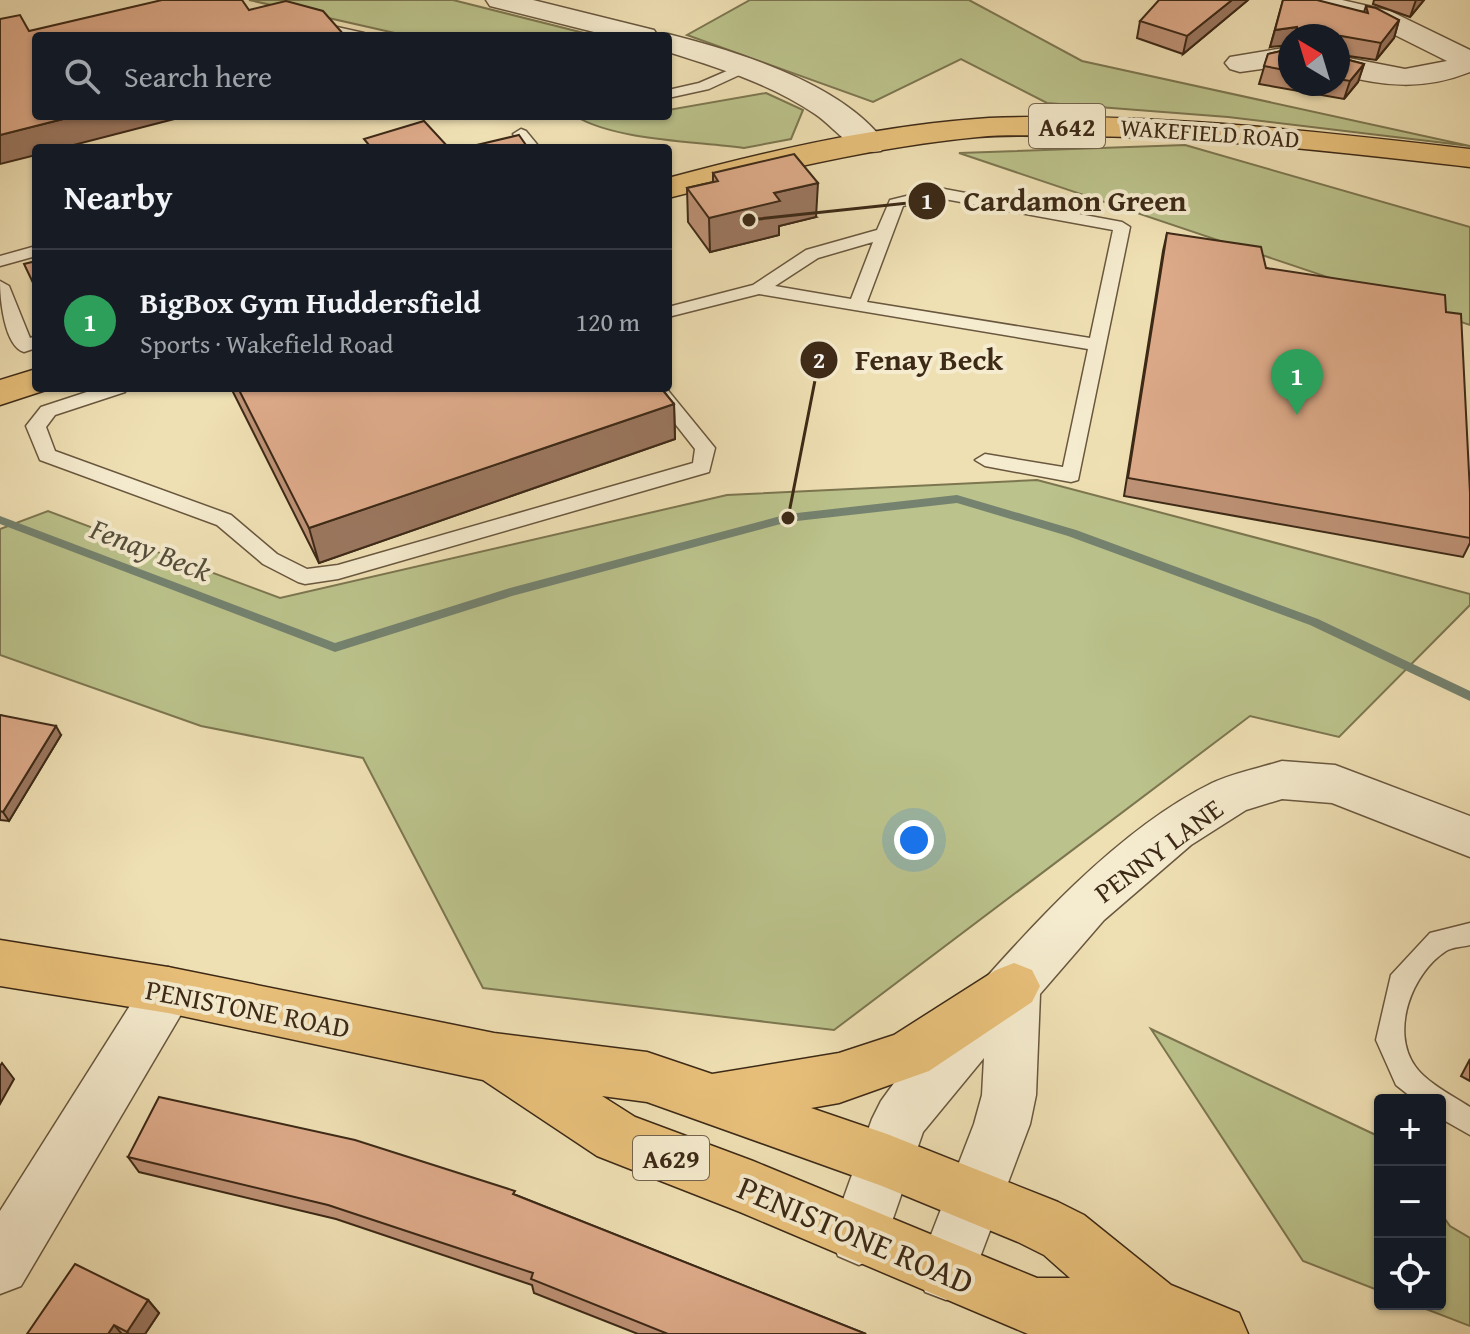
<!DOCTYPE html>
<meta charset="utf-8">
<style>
:root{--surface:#171b24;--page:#20242c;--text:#f1f3f6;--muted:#9ea1a6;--line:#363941;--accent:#c59692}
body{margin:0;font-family:"Gentium Book Plus",serif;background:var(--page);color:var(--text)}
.controls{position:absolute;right:24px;bottom:24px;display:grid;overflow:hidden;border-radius:8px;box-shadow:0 2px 6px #0004}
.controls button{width:72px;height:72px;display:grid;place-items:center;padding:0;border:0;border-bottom:2px solid var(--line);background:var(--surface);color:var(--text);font:40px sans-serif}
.compass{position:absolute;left:1278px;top:24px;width:72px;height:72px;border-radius:50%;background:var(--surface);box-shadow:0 2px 6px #0004;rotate:322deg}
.you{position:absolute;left:914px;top:840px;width:28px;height:28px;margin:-20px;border:6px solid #fff;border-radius:50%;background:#1a73e8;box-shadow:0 0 0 12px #1a73e833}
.badge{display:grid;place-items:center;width:52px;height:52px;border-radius:50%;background:var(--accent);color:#fff;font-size:26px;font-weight:700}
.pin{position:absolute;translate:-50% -66px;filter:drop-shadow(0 2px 4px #0008)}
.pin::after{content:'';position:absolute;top:42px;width:28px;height:24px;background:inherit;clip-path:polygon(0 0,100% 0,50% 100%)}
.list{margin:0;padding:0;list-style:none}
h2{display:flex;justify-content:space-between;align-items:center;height:104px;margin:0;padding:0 32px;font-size:34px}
h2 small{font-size:26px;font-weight:400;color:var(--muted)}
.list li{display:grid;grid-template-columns:52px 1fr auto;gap:24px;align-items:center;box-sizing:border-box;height:144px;padding:0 32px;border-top:2px solid var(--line)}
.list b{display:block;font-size:30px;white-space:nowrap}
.list p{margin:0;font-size:26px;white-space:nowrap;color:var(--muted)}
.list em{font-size:26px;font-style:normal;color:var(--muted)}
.icon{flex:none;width:44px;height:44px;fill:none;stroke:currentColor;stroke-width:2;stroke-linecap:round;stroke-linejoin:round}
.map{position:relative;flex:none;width:1470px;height:1334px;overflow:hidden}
.search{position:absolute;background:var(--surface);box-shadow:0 2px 6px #0004;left:32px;top:32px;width:640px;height:88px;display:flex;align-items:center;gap:20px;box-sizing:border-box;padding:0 28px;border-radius:8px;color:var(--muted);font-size:30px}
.panel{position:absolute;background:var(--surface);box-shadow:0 2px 6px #0004;left:32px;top:144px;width:640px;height:248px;border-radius:8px}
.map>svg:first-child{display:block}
.green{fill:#bbc28b;stroke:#7c7650;stroke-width:2}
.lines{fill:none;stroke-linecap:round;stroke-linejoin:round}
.stream{fill:#74826f;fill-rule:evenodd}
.service-casing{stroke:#69573e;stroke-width:3}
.minor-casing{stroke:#69573e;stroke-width:3}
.trunk-casing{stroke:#3c2916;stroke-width:3}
.service{fill:#f5ebce;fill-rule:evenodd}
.minor{fill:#f5ebce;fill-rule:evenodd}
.trunk{fill:#e8c07a;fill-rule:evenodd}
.wall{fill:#be9276;stroke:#3c2916;stroke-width:2}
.shaded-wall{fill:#9b7760;stroke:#3c2916;stroke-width:2}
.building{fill:#ddaa89;stroke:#3c2916;stroke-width:2}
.labels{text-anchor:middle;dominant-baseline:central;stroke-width:8;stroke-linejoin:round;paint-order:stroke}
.far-street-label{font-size:24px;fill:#3c2916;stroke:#f5ebce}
.shield{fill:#f5ebce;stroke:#74634d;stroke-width:2}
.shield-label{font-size:26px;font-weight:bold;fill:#3c2916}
.street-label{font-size:28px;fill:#3c2916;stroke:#f5ebce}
.water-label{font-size:30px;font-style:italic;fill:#544e3b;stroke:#f5ebce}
.near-street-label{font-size:34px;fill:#3c2916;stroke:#f5ebce}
.leader{fill:none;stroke:#3c2916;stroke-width:3}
.callout-dot{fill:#3c2916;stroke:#f5ebce;stroke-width:3}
.mark-label{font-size:24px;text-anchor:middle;font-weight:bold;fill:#fff}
.callout-label{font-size:30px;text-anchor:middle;font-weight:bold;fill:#3c2916;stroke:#f5ebce;stroke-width:8;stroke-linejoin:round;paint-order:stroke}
</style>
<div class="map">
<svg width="1470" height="1334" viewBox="0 0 1470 1334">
<rect width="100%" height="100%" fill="#efe0b4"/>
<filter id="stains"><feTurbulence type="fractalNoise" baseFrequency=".0025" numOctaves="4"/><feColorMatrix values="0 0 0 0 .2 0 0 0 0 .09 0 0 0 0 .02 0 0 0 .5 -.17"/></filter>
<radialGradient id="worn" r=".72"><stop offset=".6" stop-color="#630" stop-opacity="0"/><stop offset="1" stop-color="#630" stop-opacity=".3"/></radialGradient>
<g class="green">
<path d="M249 0H453L596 36H408Z"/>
<path d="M750 0H969L1082 61 1470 146 1228 117 1047 103 961 59 873 102 687 35Z"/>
<path d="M766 93 803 110 791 139 744 148C695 141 617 141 575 116H668V110Z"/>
<path d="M1185 145 1470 227V325L959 153Z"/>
<path d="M1037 480 1470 594V605L1339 737 1250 716 834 1030 483 988 363 758 201 726 0 655V529L48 511 280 598 727 495Z"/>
<path d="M1151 1029 1380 1137V1291L1303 1261Z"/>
<path d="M1440 1212 1450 1226 1470 1238V1326L1413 1304H1440Z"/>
</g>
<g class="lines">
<path class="stream" d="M957 495 1076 530 1318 619 1470 691V701L1310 625 1068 536 957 503 788 522 512 596 335 652 0 524V516L335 643 510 588 788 514Z"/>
<defs>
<g id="service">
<path d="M319 23 364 33 366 36H340L314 30V24Z"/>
<path d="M743 64 748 65V71L709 89 668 98V90L699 83Z"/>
<path d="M521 129 526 131 540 148H524L513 134Z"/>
<path d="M939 188 1122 222 1130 227 1078 480 1071 482 985 466 975 460 985 454 1063 467 1088 349 759 294 668 317V307L753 285 806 250 877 230 890 200ZM939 198 1113 230 1090 338 867 302 903 206ZM873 242 851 299 775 286 818 258Z"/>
<path d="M36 246V256L0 266V256Z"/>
<path d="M0 281 9 286 30 338 36 336V348L24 352C4 346 0 298 0 281Z"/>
<path d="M99 388H127L125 392 55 415 46 427 55 451 231 515 277 554 307 569 338 565 693 463 695 449 647 388H666L715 448 709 472 338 579 305 584 298 582 263 564 217 525 40 460 26 426 41 407Z"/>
<path d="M1470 923V945C1463 947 1452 947 1446 951 1412 973 1390 1031 1415 1066 1427 1083 1453 1096 1470 1107V1135L1440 1118V1100H1415L1396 1085 1376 1040 1391 975 1430 933Z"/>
</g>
<g id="minor">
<path d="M486 0H533L654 30 658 36H610L490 6Z"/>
<path d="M1291 0H1342L1390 11 1470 50V72C1425 90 1384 87 1338 74V56L1405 69 1447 61 1371 23 1295 6Z"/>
<path d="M668 34C736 51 844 84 886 144L881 151C854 157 836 128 815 114 771 84 719 68 668 52V36H662Z"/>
<path d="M1290 47V65L1240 72 1230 69 1225 63 1230 57Z"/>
<path d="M1282 761 1335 765 1470 816V857L1332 803 1282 799 1246 810 1191 845 1104 920 1040 994 1036 1095 1030 1124 967 1292 946 1300 925 1292 917 1271 974 1124 982 1095 984 1058 923 1132 880 1256 859 1265 838 1256 830 1236 872 1119 881 1101 902 1072C990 976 1094 841 1212 783 1233 773 1259 768 1282 761Z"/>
<path d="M168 967 186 974 194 990 186 1006 21 1286 0 1294V1211L150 974Z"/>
</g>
<g id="trunk">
<path d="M989 118C1150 112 1310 131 1470 149V167C1337 152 1204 136 1070 136 1039 136 1009 134 978 137 873 147 771 172 668 198V178C772 150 881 125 989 118Z"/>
<path d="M36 369V388L49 389 0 405V380Z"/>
<path d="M0 940 168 967 494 1033 647 1052 712 1074 839 1053 894 1035 996 970 1014 963 1032 970 1040 986 1032 1002 929 1071 839 1103 811 1108 887 1134 1058 1202 1084 1215 1171 1285 1239 1313 1248 1334H1028L740 1212 597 1156 483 1080 168 1013 0 986ZM602 1096 647 1102 882 1186 1018 1242 1044 1255 1070 1278H1037L753 1161 635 1117Z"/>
</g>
</defs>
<use href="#service" class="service-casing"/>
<use href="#minor" class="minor-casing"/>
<use href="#trunk" class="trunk-casing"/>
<use href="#service" class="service"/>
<use href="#minor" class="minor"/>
<use href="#trunk" class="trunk"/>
</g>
<g class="wall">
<path d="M1248 0 1183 54 1137 38 1140 21Z"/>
<path d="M1283 0 1364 12 1366 6 1399 20 1394 38 1376 60 1341 55V58L1364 64 1358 82 1344 99 1259 84 1268 54 1290 49V84H1338V36H1290L1270 47Z"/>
<path d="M1374 0H1424L1410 17 1373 4Z"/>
<path d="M713 173 816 217 779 226V235L710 252 688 222 687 188 713 182Z"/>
<path d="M1167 233 1266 268 1446 312 1470 493V543L1463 557 1124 496 1163 251Z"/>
<path d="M231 388H661L674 404 675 439 319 563Z"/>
<path d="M0 715 61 735 9 821 0 820Z"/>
<path d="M1470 1059V1081L1461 1076Z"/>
<path d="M128 1157 516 1195 866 1334H638L534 1293 532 1285 336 1219 139 1172Z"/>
<path d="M148 1300 159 1313 145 1334H27Z"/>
</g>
<g class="shaded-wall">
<path d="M1232 0H1248L1183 54 1187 36Z"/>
<path d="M1416 0H1424L1410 17Z"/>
<path d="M1399 20 1394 38 1376 60 1381 43Z"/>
<path d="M1297 27 1294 36H1290V45L1270 47 1275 30Z"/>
<path d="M1364 64 1358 82 1344 99 1350 81Z"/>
<path d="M75 116H186L62 148H36V155L0 164V135Z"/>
<path d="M818 183 816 217 779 226V235L710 252 709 218 774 193Z"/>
<path d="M674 404 675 439 319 563 309 528Z"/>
<path d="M56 726 61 735 9 821 3 812Z"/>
<path d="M2 1063 14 1079 0 1104V1066Z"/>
<path d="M148 1300 159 1313 145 1334H129L127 1332Z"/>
<path d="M114 1325 122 1334H108Z"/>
</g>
<g class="building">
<path d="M162 0H242L249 10 286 1 323 11 345 36H36V116H75L0 135V19L20 15 29 31Z"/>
<path d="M1159 0H1232L1187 36 1140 21Z"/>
<path d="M1283 0H1317L1368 13 1366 6 1376 8 1399 20 1381 43 1341 36V58L1364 64 1350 81 1338 79V36H1297V27L1275 30Z"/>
<path d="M1290 49V71L1264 66 1268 54Z"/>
<path d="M424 121 449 148H360L369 145 364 139Z"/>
<path d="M519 135 528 148H464Z"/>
<path d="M794 154 818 183 774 193 780 201 709 218 687 188 718 181 713 173Z"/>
<path d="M1167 233 1261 247 1266 268 1445 295 1446 312 1461 314 1470 493V538L1128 478Z"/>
<path d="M36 261V289L24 264Z"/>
<path d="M238 388H661L674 404 309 528Z"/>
<path d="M0 715 56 726 3 812 0 811Z"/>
<path d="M159 1097 355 1140 515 1191 513 1194 866 1334H668L531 1279 533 1273 328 1205 128 1157Z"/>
<path d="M75 1264 148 1300 127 1332 114 1325 108 1334H27Z"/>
</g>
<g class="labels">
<g class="far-street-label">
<text transform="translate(1210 133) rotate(4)">WAKEFIELD ROAD</text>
</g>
<g class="shield">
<rect x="1029" y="104" width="76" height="44" rx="6"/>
<rect x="633" y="1136" width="76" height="44" rx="6"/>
</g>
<g class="shield-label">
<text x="1067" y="126">A642</text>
<text x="671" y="1158">A629</text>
</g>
<g class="street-label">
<text transform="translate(1158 850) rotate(-37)">PENNY LANE</text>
<text transform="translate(248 1008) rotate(11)">PENISTONE ROAD</text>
</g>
<g class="water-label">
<text transform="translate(151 549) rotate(21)">Fenay Beck</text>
</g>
<g class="near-street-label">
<text transform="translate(856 1234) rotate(23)">PENISTONE ROAD</text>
</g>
</g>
<path class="leader" d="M749 220L927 201M788 518L819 360"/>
<g class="callout-dot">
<circle cx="749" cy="220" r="8"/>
<circle cx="788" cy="518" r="8"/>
<circle cx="927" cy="201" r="20"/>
<circle cx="819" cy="360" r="20"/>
</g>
<g class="mark-label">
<text x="927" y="209">1</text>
<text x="819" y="368">2</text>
</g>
<g class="callout-label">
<text x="1075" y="211">Cardamon Green</text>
<text x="929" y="370">Fenay Beck</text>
</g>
<rect width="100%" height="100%" filter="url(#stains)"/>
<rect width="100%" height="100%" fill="url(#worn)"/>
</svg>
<div class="controls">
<button>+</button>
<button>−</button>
<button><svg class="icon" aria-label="locate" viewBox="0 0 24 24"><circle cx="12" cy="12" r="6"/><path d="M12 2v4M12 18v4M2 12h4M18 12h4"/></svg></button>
</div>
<svg class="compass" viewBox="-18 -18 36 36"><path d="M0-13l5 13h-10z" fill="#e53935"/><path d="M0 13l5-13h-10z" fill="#9ea1a6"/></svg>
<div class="you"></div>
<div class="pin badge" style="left:1297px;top:415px;background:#2e9e5b">1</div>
<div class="search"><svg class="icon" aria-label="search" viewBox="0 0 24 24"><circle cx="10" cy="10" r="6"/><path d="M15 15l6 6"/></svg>Search here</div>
<section class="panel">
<h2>Nearby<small></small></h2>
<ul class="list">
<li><span class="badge" style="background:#2e9e5b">1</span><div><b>BigBox Gym Huddersfield</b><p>Sports · Wakefield Road</p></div><em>120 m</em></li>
</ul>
</section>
</div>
